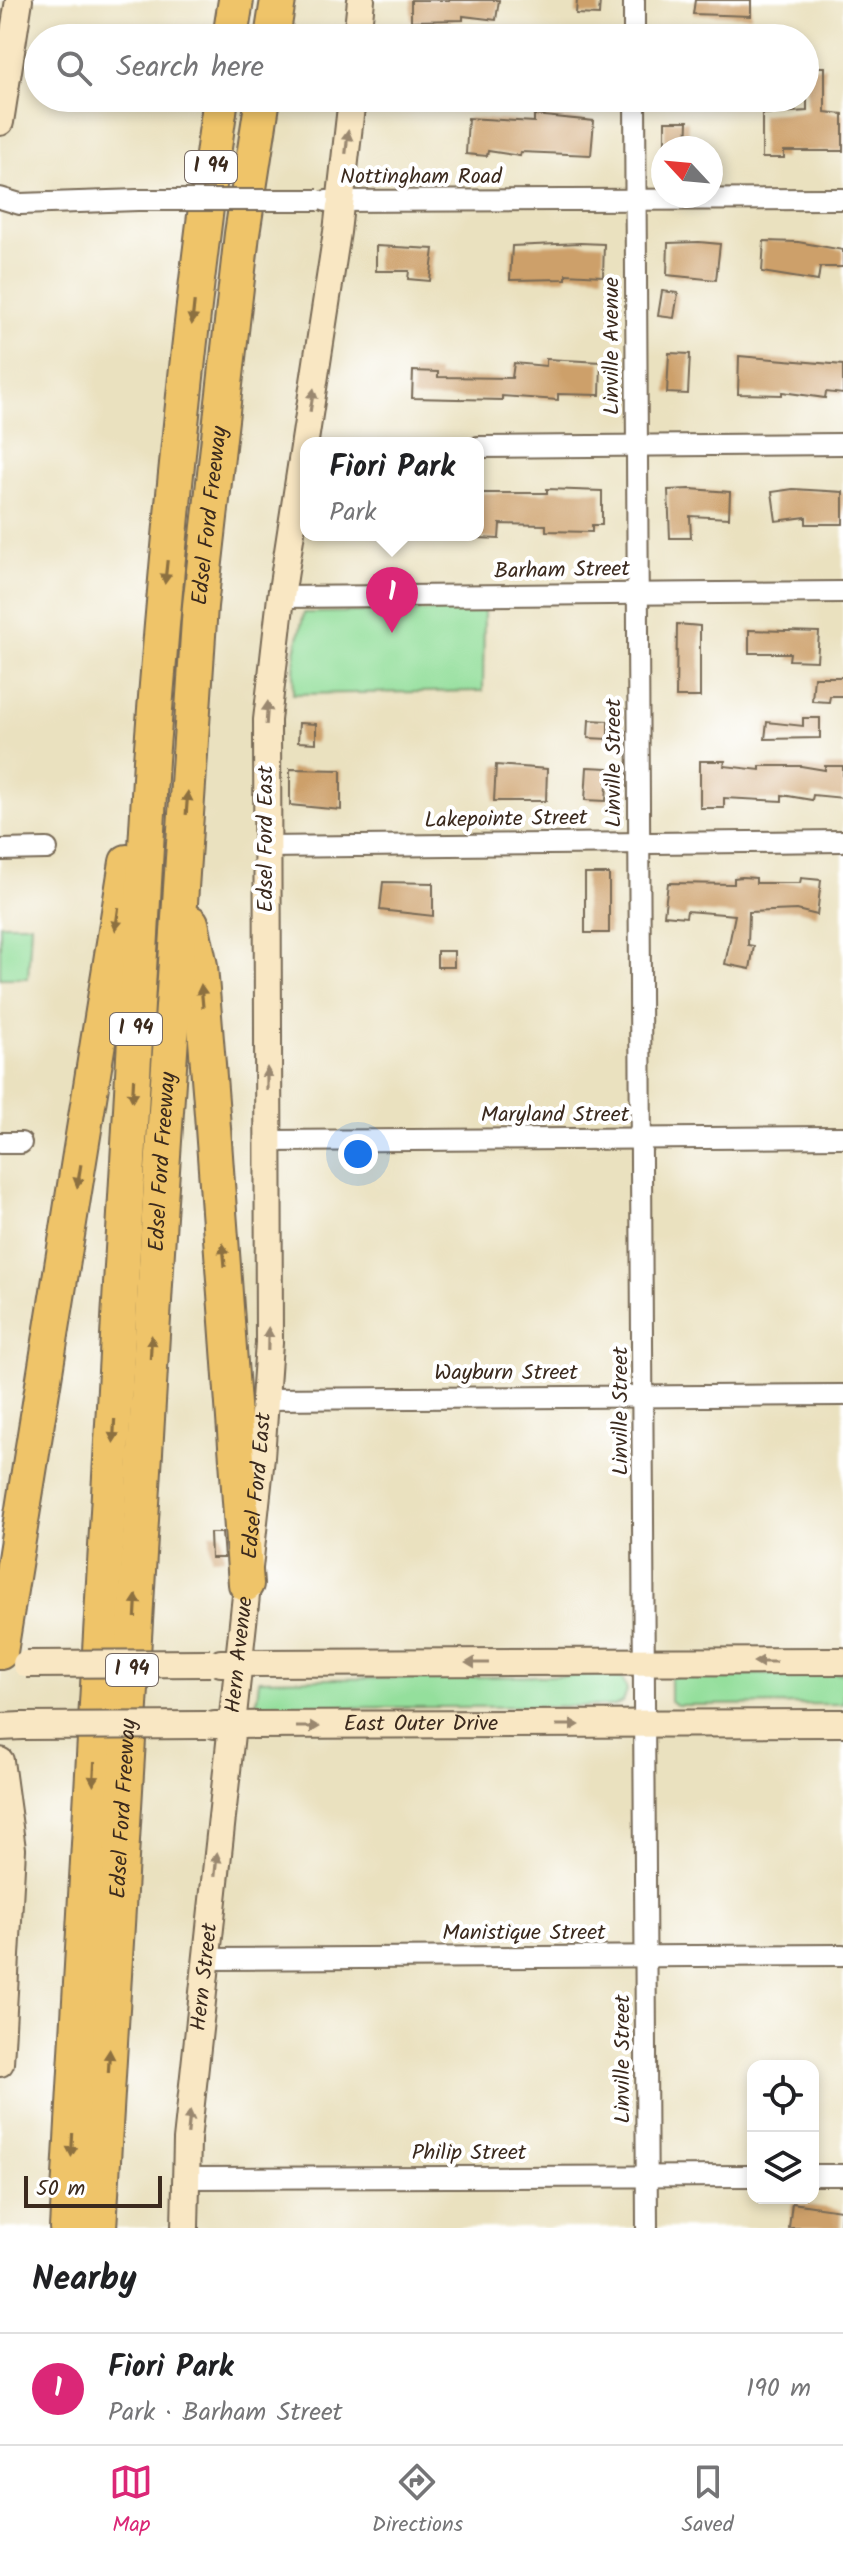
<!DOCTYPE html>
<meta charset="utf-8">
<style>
:root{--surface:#fff;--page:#f2f2f2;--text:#202124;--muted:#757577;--line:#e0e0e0;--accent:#db2777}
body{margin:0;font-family:Kalam,sans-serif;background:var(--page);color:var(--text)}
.controls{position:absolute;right:24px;bottom:24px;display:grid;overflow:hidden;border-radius:16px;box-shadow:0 4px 12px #0003}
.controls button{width:72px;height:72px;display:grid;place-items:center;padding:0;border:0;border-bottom:2px solid var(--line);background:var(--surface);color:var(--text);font:40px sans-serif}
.compass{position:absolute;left:651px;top:136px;width:72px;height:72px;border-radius:50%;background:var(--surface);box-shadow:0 4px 12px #0003;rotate:296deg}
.scale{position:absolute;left:24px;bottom:20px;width:138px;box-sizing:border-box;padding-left:8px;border:4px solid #3b2a1e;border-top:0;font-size:22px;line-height:28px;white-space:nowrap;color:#3b2a1e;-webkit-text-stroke:6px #fff;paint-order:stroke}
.you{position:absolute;left:358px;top:1154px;width:28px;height:28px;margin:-20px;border:6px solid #fff;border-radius:50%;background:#1a73e8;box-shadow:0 0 0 12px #1a73e833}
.badge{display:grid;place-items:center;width:52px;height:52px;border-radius:50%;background:var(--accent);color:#fff;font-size:26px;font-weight:700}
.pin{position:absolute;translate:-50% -66px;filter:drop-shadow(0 2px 4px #0008)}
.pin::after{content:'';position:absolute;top:42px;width:28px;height:24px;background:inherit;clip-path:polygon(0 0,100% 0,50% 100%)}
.popup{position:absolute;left:300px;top:437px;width:184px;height:104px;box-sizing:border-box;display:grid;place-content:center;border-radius:16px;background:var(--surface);filter:drop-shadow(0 2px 6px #0005);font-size:26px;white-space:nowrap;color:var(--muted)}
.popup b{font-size:30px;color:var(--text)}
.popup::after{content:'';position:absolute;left:50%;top:100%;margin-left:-16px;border:16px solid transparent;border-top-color:var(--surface)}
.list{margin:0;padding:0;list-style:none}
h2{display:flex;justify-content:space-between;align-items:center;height:104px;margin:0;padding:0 32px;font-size:34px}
h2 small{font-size:26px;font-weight:400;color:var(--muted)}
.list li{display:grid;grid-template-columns:52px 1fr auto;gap:24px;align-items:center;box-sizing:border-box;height:112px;padding:0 32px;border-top:2px solid var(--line)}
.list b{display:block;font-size:30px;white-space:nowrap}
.list p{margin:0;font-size:26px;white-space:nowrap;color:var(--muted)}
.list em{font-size:26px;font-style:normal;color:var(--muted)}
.icon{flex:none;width:44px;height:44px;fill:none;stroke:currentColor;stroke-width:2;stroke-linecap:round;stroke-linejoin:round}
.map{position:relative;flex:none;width:843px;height:2228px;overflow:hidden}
.search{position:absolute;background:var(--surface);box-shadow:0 4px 12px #0003;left:24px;right:24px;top:24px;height:88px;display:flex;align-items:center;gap:20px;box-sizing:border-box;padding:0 28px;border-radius:44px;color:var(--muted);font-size:30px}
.sheet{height:216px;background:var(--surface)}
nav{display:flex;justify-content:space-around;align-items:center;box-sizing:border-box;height:112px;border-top:2px solid var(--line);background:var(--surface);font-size:22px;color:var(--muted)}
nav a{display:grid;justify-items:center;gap:4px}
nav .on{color:var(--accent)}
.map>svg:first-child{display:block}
.green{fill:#94df9c;stroke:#68845d;stroke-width:2}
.building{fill:#cda06b}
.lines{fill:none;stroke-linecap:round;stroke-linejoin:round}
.street-casing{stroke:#786a56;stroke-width:24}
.secondary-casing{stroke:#786a56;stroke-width:30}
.highway-casing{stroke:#786a56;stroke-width:38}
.street{stroke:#fff;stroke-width:20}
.secondary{stroke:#f9e7c3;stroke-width:26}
.highway{stroke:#efc469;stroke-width:34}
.street-bridge-casing{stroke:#786a56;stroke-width:24;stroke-linecap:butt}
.secondary-bridge-casing{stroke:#786a56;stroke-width:30;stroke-linecap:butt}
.street-bridge{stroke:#fff;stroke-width:20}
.secondary-bridge{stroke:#f9e7c3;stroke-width:26}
.oneway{fill:#9a8870}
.oneway2{fill:#8c6f40}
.labels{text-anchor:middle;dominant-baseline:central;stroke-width:8;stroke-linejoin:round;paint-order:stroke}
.shield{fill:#fff;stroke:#766a62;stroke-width:2}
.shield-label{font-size:20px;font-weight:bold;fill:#3b2a1e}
.street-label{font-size:22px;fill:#3b2a1e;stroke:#fff}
</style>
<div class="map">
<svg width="843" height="2228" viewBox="0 0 843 2228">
<rect width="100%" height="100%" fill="#fff"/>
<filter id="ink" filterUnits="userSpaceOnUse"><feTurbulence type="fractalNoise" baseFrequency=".0125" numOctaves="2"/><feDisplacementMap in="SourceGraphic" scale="16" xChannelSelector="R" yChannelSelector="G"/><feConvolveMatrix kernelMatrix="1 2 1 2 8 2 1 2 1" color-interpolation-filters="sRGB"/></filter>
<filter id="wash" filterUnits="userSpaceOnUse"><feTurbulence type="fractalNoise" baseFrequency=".006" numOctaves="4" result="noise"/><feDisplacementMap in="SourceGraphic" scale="32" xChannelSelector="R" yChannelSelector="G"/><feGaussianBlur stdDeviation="1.8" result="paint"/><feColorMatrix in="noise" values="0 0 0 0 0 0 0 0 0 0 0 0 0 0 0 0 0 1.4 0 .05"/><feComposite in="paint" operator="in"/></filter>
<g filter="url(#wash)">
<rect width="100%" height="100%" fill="#eae1bf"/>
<g class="green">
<path d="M484 610 483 691 293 694 295 652 304 613Z"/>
<path d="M0 924H31L28 978H0Z"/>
<path d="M843 1673V1704L677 1705 670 1701V1678L679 1675Z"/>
<path d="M615 1675 623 1680 627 1690 623 1702 614 1706 256 1708 259 1680Z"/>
</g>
<g id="blocks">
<g class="building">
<path d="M411 0H499L496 20 463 16V20L411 21Z"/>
<path d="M577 0H600L599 15 576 14Z"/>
<path d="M695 0H751V16L693 14Z"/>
<path d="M807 67H825V112L843 114V151H784V158H762V114L807 111Z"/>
<path d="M534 115 594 121 591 155 521 152 520 156 488 151 487 156 466 154 468 118 534 122Z"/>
<path d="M665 121H688L687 148H665Z"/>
<path d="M764 241 798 242 843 250V267H820L818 281 762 272Z"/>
<path d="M699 242 720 244 716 280 667 275 668 243Z"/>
<path d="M580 243 604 244 603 276 566 274V279L510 280 512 246Z"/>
<path d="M376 246 434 249 430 281 408 279 409 271H376Z"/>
<path d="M662 291 678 293 674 318 658 316Z"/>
<path d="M669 353 690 354 688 394 667 393Z"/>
<path d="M739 356 843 365V394L826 392 825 398 782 392V395L738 394Z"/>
<path d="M546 359 601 362 600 395 558 394V400L502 396V400L412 398 413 371 438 372V377L512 378 514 363 546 366Z"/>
<path d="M547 489 602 491V525H592V532L546 531V525L500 524 499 539 479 538 481 493H547Z"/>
<path d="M690 489 730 492 729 518 690 516 691 538H670L668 490Z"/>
<path d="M793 489 843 492V524H806V517L776 521 772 492Z"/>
<path d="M677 624 700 626V697H676Z"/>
<path d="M749 630 819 632 817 661 789 660 790 653H749Z"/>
<path d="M814 677H843V696H830L829 702 812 701Z"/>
<path d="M803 718H820V738L765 739 767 722 803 726Z"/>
<path d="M589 720 608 721V739L588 738Z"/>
<path d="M299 723 316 724V743L298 742Z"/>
<path d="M700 761H725L724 766 760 770V766H801L825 770V766H843V798L813 795 812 800 782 795V801L724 798V808H700Z"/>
<path d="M496 765 547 769 546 801H494Z"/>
<path d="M587 767 608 768 606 801 585 800Z"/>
<path d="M290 769 341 770V810L290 805Z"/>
<rect x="585" y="874" width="24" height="59"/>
<path d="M742 877 756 878V883H800L801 878 821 880 817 915 797 910 749 912 748 945 754 946 750 969 725 964 735 915 687 911 686 917 664 915 668 883 734 884V878Z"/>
<path d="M383 882 433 883V916L380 910Z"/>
<rect x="437" y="951" width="17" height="16"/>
<path d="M210 1533H222L224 1558H211Z"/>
<path d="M792 2203 841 2210 840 2228H789Z"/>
</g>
</g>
</g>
<g filter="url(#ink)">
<use href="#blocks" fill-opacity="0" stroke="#786a56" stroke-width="2"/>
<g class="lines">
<defs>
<g id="street">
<path d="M634 0V38"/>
<path d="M635 98 647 2228"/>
<path d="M0 198 20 204 138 200"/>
<path d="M326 201 843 199"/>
<path d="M478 447 843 444"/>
<path d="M281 597 843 592"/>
<path d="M266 847 843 841"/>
<path d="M0 850 47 849"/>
<path d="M267 1141 843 1137"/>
<path d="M0 1143H21"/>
<path d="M265 1399 843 1395"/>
<path d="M206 1959 843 1955"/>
<path d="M813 2175H843"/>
<path d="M186 2178 753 2176"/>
</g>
<g id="secondary">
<path d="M357 38 361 0"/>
<path d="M0 122 19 0"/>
<path d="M221 1663 843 1661"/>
<path id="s1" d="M215 1725 843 1723"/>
<path d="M0 1727 22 1726"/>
<path d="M0 1761 12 1849 0 2063"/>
<path id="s2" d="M185 2228 187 2140 261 1457 269 1343 267 720 281 597 337 232 352 98"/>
</g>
<g id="highway">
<path d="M230 38 236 0"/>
<path d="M272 38 278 0"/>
<path d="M191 923 200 966 212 1114 246 1584"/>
<path d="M0 1652 127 862"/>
<path d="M67 2228 151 760C168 539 189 318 221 98"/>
<path id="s3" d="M99 2228 160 1200 200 606 242 234 263 98"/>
</g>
</defs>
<use href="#street" class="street-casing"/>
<use href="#secondary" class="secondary-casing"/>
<use href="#highway" class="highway-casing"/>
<use href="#street" class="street"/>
<use href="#secondary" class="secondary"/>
<use href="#highway" class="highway"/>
<defs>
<path id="street-bridge" d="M138 200H318"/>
<g id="secondary-bridge">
<path d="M26 1664 210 1663"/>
<path d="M22 1726 207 1725"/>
</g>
</defs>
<use href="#street-bridge" class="street-bridge-casing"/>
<use href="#secondary-bridge" class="secondary-bridge-casing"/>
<use href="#street-bridge" class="street-bridge"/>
<use href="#secondary-bridge" class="secondary-bridge"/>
</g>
<defs><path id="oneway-solid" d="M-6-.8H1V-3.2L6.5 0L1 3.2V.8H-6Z" transform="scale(2)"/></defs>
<g class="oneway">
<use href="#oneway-solid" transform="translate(347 142) rotate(-84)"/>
<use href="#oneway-solid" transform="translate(312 400) rotate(-81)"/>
<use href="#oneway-solid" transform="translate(267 713) rotate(-86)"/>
<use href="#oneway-solid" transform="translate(267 1079) rotate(-90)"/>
<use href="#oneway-solid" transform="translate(268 1339) rotate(-89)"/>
<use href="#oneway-solid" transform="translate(765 1662) rotate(180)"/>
<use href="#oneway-solid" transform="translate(477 1663) rotate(180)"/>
<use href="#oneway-solid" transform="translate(568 1725)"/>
<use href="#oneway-solid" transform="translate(308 1727)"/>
<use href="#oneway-solid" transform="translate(216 1864) rotate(-84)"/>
<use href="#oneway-solid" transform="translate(189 2122) rotate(-84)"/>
</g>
<g class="oneway2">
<use href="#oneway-solid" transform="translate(193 313) rotate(96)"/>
<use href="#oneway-solid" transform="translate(166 572) rotate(96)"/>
<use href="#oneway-solid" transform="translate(187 803) rotate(-86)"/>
<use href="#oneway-solid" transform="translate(117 919) rotate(98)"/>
<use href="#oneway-solid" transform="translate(202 996) rotate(-95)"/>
<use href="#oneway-solid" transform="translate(133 1090) rotate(93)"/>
<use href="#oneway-solid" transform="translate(79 1176) rotate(99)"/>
<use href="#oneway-solid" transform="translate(224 1255) rotate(-95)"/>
<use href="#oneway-solid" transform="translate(151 1347) rotate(-87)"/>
<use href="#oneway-solid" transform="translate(114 1431) rotate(93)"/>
<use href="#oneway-solid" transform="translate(136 1606) rotate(-87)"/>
<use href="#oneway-solid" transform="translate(94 1774) rotate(93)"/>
<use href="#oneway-solid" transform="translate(109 2061) rotate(-87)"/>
<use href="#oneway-solid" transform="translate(72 2145) rotate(93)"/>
</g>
</g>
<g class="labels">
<g class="shield">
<rect x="185" y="151" width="52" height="32" rx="6"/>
<rect x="110" y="1013" width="52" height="32" rx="6"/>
<rect x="106" y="1654" width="52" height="32" rx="6"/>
</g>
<g class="shield-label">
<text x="211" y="167">I 94</text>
<text x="136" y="1029">I 94</text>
<text x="132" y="1670">I 94</text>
</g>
<g class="street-label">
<text x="421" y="177">Nottingham Road</text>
<text transform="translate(612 346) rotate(-90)">Linville Avenue</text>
<text stroke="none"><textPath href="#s3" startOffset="1716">Edsel Ford Freeway</textPath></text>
<text transform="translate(562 571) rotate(-1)">Barham Street</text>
<text transform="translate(614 763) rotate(-90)">Linville Street</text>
<text transform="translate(506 820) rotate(-1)">Lakepointe Street</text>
<text transform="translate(266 839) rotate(-90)">Edsel Ford East</text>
<text x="555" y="1115">Maryland Street</text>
<text stroke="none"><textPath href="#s3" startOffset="1068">Edsel Ford Freeway</textPath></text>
<text x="506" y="1373">Wayburn Street</text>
<text transform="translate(621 1411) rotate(-90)">Linville Street</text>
<text stroke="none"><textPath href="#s2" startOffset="746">Edsel Ford East</textPath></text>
<text stroke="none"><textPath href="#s2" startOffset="576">Hern Avenue</textPath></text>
<text stroke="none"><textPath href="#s1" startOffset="206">East Outer Drive</textPath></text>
<text stroke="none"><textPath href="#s3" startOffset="420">Edsel Ford Freeway</textPath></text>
<text x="524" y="1933">Manistique Street</text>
<text stroke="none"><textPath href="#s2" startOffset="252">Hern Street</textPath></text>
<text transform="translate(623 2059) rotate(-90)">Linville Street</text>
<text x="469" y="2153">Philip Street</text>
</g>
</g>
</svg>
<div class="controls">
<button><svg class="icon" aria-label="locate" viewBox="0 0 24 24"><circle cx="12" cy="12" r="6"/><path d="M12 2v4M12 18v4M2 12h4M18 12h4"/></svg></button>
<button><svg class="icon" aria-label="layers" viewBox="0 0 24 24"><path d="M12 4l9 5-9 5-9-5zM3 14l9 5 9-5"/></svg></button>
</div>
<svg class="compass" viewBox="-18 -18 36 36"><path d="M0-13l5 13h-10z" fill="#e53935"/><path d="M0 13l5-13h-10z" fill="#757577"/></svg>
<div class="scale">50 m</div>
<div class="you"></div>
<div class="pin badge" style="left:392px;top:633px">1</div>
<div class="popup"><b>Fiori Park</b>Park</div>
<div class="search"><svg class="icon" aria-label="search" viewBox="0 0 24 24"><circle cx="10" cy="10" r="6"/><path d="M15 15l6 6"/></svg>Search here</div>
</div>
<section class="sheet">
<h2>Nearby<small></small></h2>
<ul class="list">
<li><span class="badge">1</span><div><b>Fiori Park</b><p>Park · Barham Street</p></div><em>190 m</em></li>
</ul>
</section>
<nav>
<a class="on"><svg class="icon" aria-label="map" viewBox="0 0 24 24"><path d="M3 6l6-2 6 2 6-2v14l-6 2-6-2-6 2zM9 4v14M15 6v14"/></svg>Map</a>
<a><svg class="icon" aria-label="directions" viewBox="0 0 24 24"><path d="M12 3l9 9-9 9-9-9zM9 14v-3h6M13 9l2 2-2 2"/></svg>Directions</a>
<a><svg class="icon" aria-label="saved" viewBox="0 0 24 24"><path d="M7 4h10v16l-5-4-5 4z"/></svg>Saved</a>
</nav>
